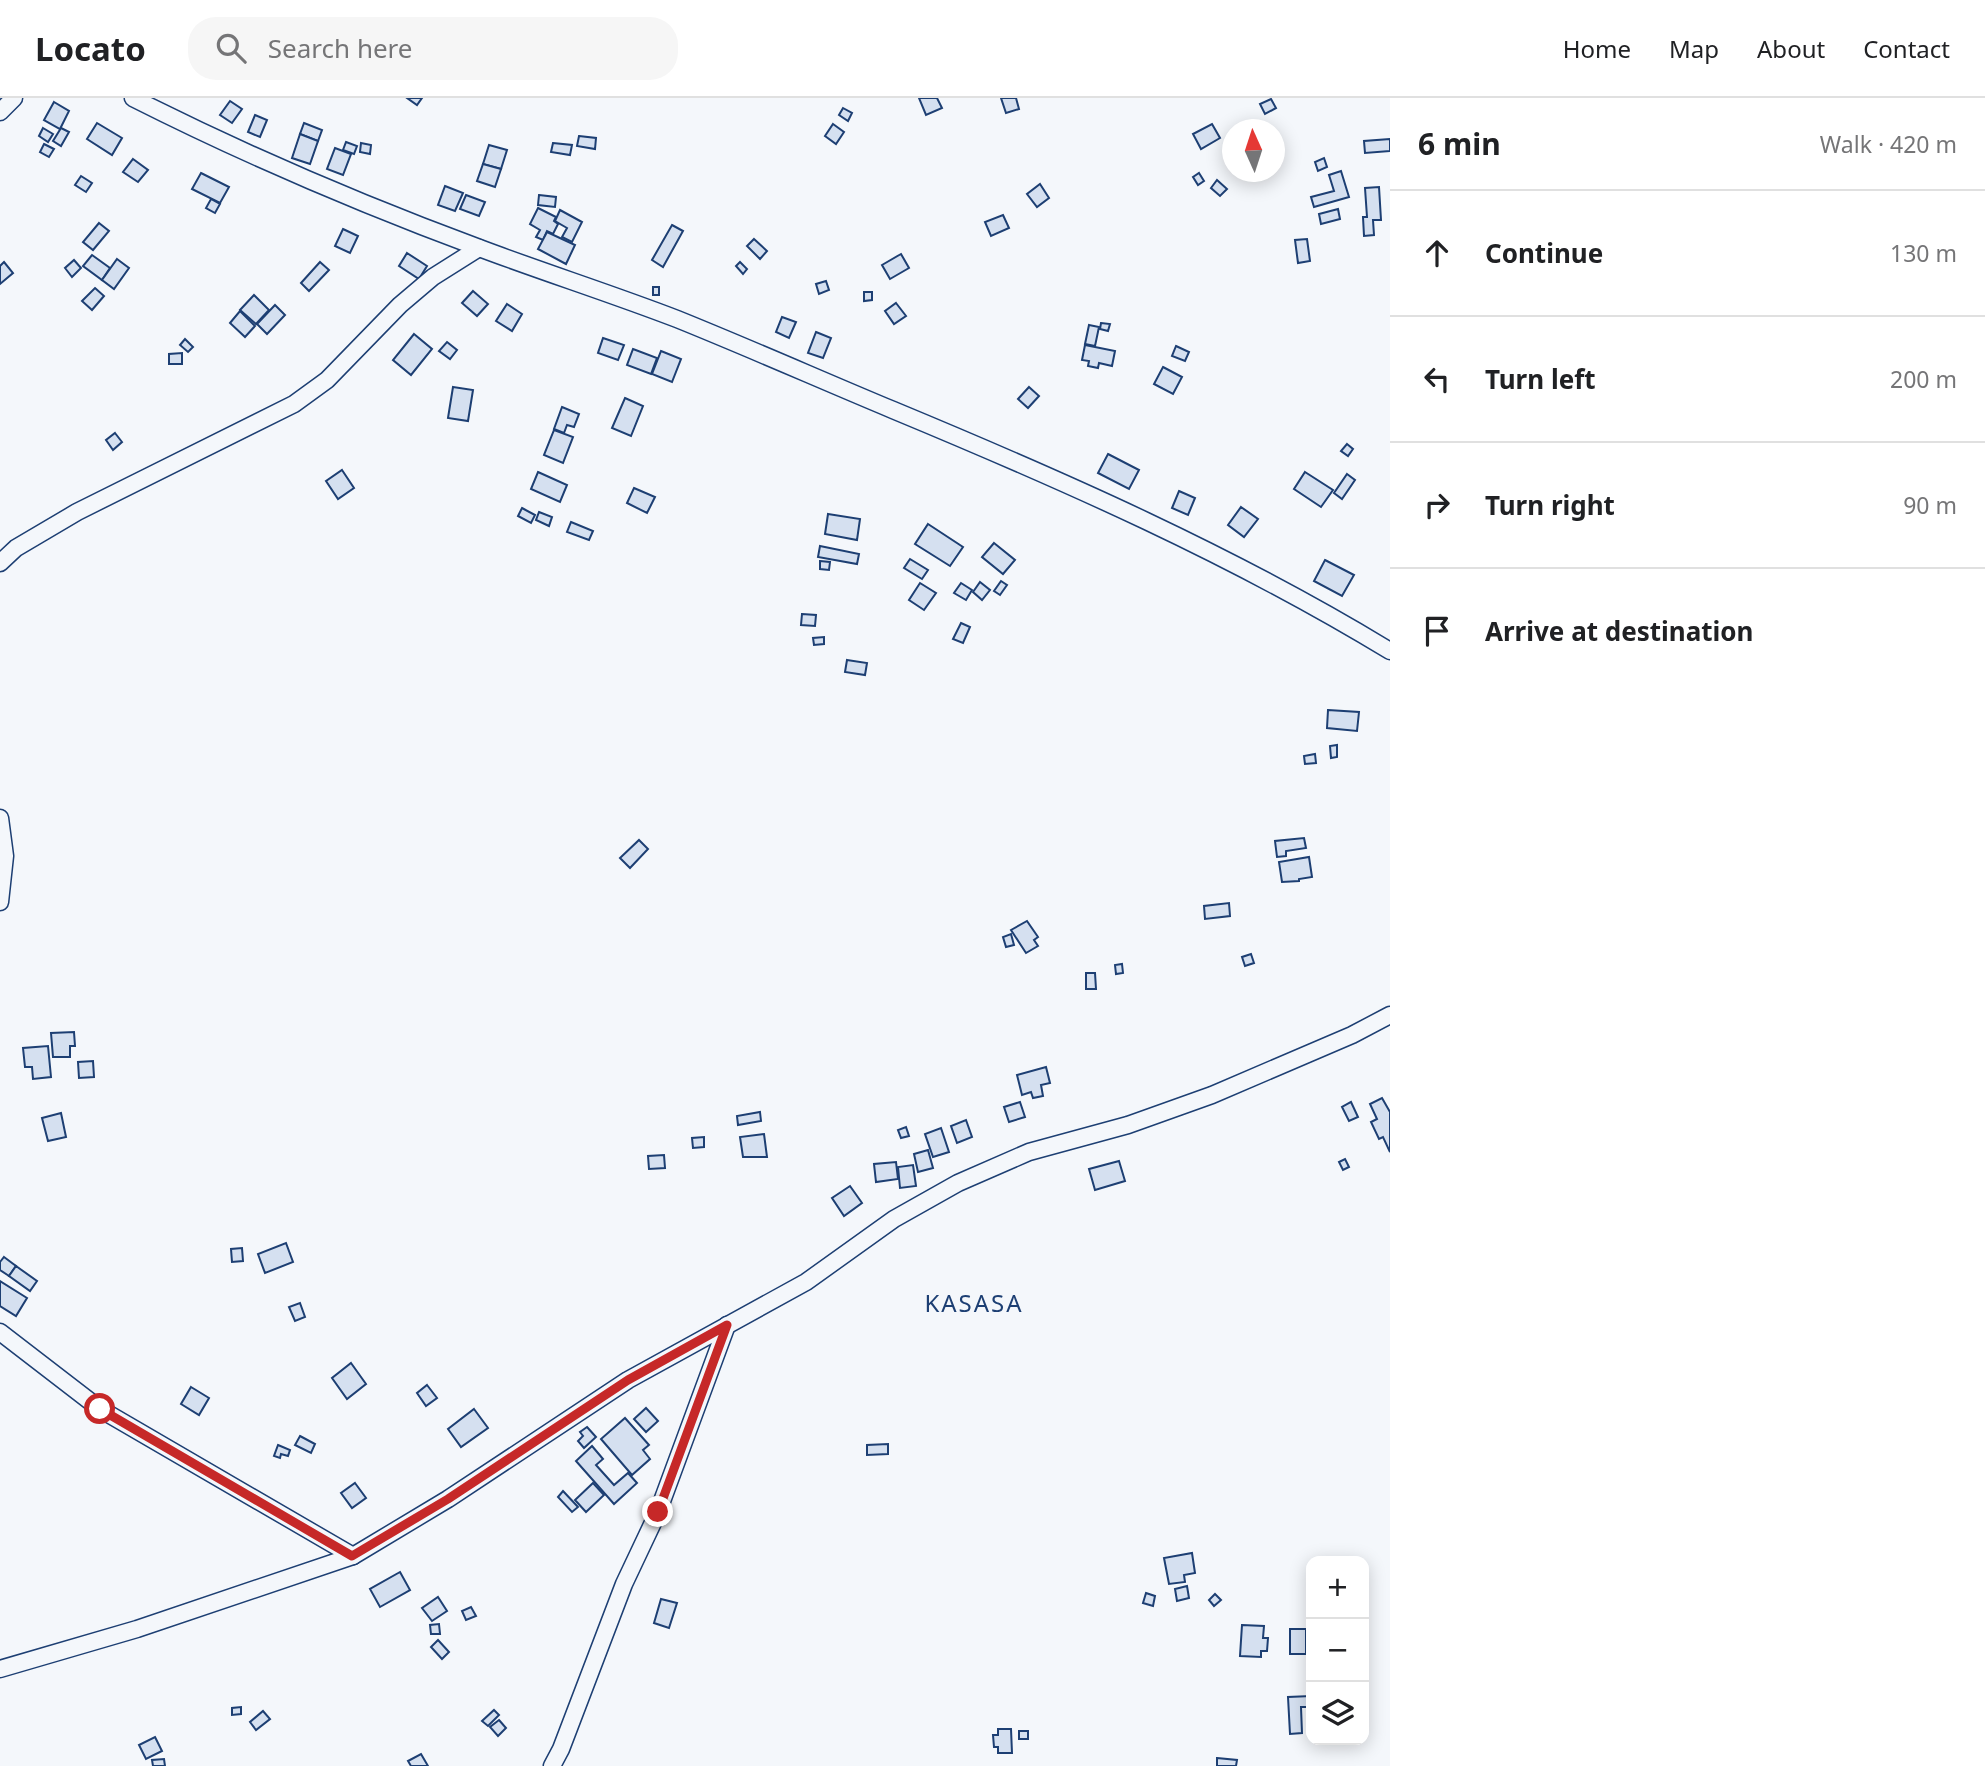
<!DOCTYPE html>
<meta charset="utf-8">
<style>
:root{--surface:#fff;--page:#f6f6f6;--text:#202124;--muted:#757577;--line:#e0e0e0}
body{margin:0;font-family:"Noto Sans",sans-serif;background:var(--page);color:var(--text)}
.controls{position:absolute;right:21px;bottom:21px;display:grid;overflow:hidden;border-radius:14px;box-shadow:0 4px 18px #0003}
.controls button{width:63px;height:63px;display:grid;place-items:center;padding:0;border:0;border-bottom:2px solid var(--line);background:var(--surface);color:var(--text);font:35px sans-serif}
.compass{position:absolute;left:1222px;top:21px;width:63px;height:63px;border-radius:50%;background:var(--surface);box-shadow:0 4px 18px #0003;rotate:357deg}
.stop{position:absolute;width:21px;height:21px;margin:-16px;border:5px solid #c62828;border-radius:50%;background:#fff}
.stop.end{background:#c62828;border-color:#fff;box-shadow:0 2px 7px #0008}
.list{margin:0;padding:0;list-style:none}
h2{display:flex;justify-content:space-between;align-items:center;height:91px;margin:0;padding:0 28px;font-size:30px}
h2 small{font-size:23px;font-weight:400;color:var(--muted)}
.list li{display:grid;grid-template-columns:46px 1fr auto;gap:21px;align-items:center;box-sizing:border-box;height:126px;padding:0 28px;border-top:2px solid var(--line)}
.list b{display:block;font-size:26px;white-space:nowrap}
.list em{font-size:23px;font-style:normal;color:var(--muted)}
.icon{flex:none;width:38px;height:38px;fill:none;stroke:currentColor;stroke-width:2;stroke-linecap:round;stroke-linejoin:round}
.map{position:relative;flex:none;width:1390px;height:1668px;overflow:hidden}
header{display:flex;align-items:center;gap:42px;box-sizing:border-box;height:98px;padding:0 35px;background:var(--surface);border-bottom:2px solid var(--line)}
header strong{font-size:33px}
nav{display:flex;gap:38px;margin-inline-start:auto;font-size:24px}
.search{width:490px;height:63px;background:var(--page);display:flex;align-items:center;gap:18px;box-sizing:border-box;padding:0 24px;border-radius:28px;color:var(--muted);font-size:26px}
main{display:flex}
aside{flex:1;background:var(--surface)}
.map>svg:first-child{display:block}
.building{fill:#d5e0f0;stroke:#1d3f73;stroke-width:2}
.lines{fill:none;stroke-linecap:round;stroke-linejoin:round}
.minor-casing{stroke:#1d3f73;stroke-width:19}
.minor{stroke:#f4f7fb;stroke-width:16}
.route{stroke:#c62828;stroke-width:9}
.labels{text-anchor:middle;dominant-baseline:central;stroke-width:5;stroke-linejoin:round;paint-order:stroke}
.quarter-label{font-size:24px;letter-spacing:2px;fill:#1d3f73;stroke:#f4f7fb}
</style>
<header>
<strong>Locato</strong>
<div class="search"><svg class="icon" aria-label="search" viewBox="0 0 24 24"><circle cx="10" cy="10" r="6"/><path d="M15 15l6 6"/></svg>Search here</div>
<nav><a>Home</a><a>Map</a><a>About</a><a>Contact</a></nav>
</header>
<main>
<div class="map">
<svg width="1390" height="1668" viewBox="0 0 1390 1668">
<rect width="100%" height="100%" fill="#f4f7fb"/>
<g class="building">
<path d="M407 0H422L417 7Z"/>
<path d="M919 0H937L942 10 926 17Z"/>
<path d="M1001 0H1016L1019 11 1006 15Z"/>
<path d="M1271 1 1276 10 1265 16 1260 6Z"/>
<path d="M230 3 242 11 232 25 220 17Z"/>
<path d="M54 4 69 13 60 31 44 22Z"/>
<path d="M843 10 852 15 848 23 839 17Z"/>
<path d="M255 17 267 22 260 39 248 34Z"/>
<path d="M97 25 122 40 112 57 87 41Z"/>
<path d="M304 25 322 32 318 43 300 36Z"/>
<path d="M833 26 844 34 836 46 825 38Z"/>
<path d="M1212 26 1220 40 1201 51 1193 36Z"/>
<path d="M43 30 53 36 48 44 39 38Z"/>
<path d="M61 30 69 34 61 48 53 43Z"/>
<path d="M300 36 318 43 310 66 292 60Z"/>
<path d="M579 38 596 40 595 51 577 48Z"/>
<path d="M1390 41V53L1365 55 1364 43Z"/>
<path d="M346 44 357 48 354 56 343 52Z"/>
<path d="M361 45 371 47 370 56 360 54Z"/>
<path d="M553 45 572 47 570 57 551 54Z"/>
<path d="M44 46 54 51 49 59 40 54Z"/>
<path d="M489 47 507 52 501 71 483 66Z"/>
<path d="M335 50 351 56 343 77 327 71Z"/>
<path d="M1324 60 1327 69 1318 73 1315 64Z"/>
<path d="M133 61 148 72 138 84 123 74Z"/>
<path d="M483 66 501 71 495 89 477 83Z"/>
<path d="M1341 73 1349 99 1314 109 1311 99 1334 93 1329 77Z"/>
<path d="M201 75 229 89 220 105 192 91Z"/>
<path d="M1199 75 1204 83 1198 87 1193 79Z"/>
<path d="M81 78 92 85 86 94 75 87Z"/>
<path d="M1217 82 1227 91 1220 98 1211 90Z"/>
<path d="M1040 86 1049 100 1037 109 1027 96Z"/>
<path d="M445 88 463 95 455 113 438 107Z"/>
<path d="M1379 89 1381 122H1373L1374 137 1364 138 1363 119H1367L1365 90Z"/>
<path d="M466 97 485 104 479 118 460 111Z"/>
<path d="M539 97 556 99 555 109 538 107Z"/>
<path d="M211 101 220 106 215 115 206 110Z"/>
<path d="M538 110 556 119 554 123 558 126 553 136 547 133 543 142 536 139 540 132 530 126Z"/>
<path d="M1338 111 1340 121 1321 126 1319 116Z"/>
<path d="M560 112 582 124 572 144 562 139 567 130 555 123Z"/>
<path d="M1003 117 1009 130 991 138 985 124Z"/>
<path d="M99 125 109 133 93 152 83 144Z"/>
<path d="M672 127 683 133 663 169 652 162Z"/>
<path d="M343 131 358 138 350 155 335 148Z"/>
<path d="M547 134 575 147 566 166 538 151Z"/>
<path d="M754 141 767 153 760 161 747 148Z"/>
<path d="M1307 141 1310 163 1298 165 1295 142Z"/>
<path d="M407 155 427 168 419 181 399 168Z"/>
<path d="M901 156 909 170 890 181 882 167Z"/>
<path d="M92 157 110 170 102 182 83 168Z"/>
<path d="M117 161 129 170 114 191 102 182Z"/>
<path d="M74 162 81 170 72 179 65 170Z"/>
<path d="M4 164 13 175 0 186V168Z"/>
<path d="M320 164 329 172 309 193 301 185Z"/>
<path d="M740 164 747 171 743 176 736 168Z"/>
<path d="M826 183 829 192 819 196 816 186Z"/>
<rect x="653" y="189" width="6" height="8"/>
<path d="M95 190 104 198 92 212 82 203Z"/>
<path d="M473 193 488 206 477 218 462 205Z"/>
<path d="M864 194H872V202L864 203Z"/>
<path d="M254 197 269 212 256 226 240 212Z"/>
<path d="M896 205 906 218 894 226 885 213Z"/>
<path d="M507 206 522 216 512 233 496 223Z"/>
<path d="M275 207 285 217 267 236 257 226Z"/>
<path d="M240 213 255 228 245 239 230 225Z"/>
<path d="M782 219 796 224 789 240 776 234Z"/>
<path d="M1101 225 1110 226 1108 233 1100 231Z"/>
<path d="M1089 227 1099 229 1095 248 1085 246Z"/>
<path d="M816 234 831 240 823 260 808 255Z"/>
<path d="M414 236 432 251 411 277 393 262Z"/>
<path d="M603 240 624 247 618 262 598 255Z"/>
<path d="M185 241 193 249 188 254 180 247Z"/>
<path d="M447 244 457 252 450 261 439 253Z"/>
<path d="M1085 247 1115 253 1112 268 1099 265 1098 270 1088 268 1089 263 1082 262Z"/>
<path d="M1176 248 1189 254 1185 263 1172 258Z"/>
<path d="M633 251 657 260 651 276 627 267Z"/>
<path d="M661 253 681 261 672 284 652 276Z"/>
<path d="M182 255V266H169V256Z"/>
<path d="M1163 269 1182 279 1173 296 1154 286Z"/>
<path d="M453 289 473 292 468 323 448 320Z"/>
<path d="M1029 289 1039 298 1028 310 1018 301Z"/>
<path d="M625 300 643 308 631 338 612 330Z"/>
<path d="M562 309 579 316 574 329 567 327 564 335 554 331Z"/>
<path d="M554 332 573 339 563 365 544 357Z"/>
<path d="M115 335 122 344 113 352 106 342Z"/>
<path d="M1347 346 1353 351 1348 358 1341 353Z"/>
<path d="M1108 356 1139 372 1129 391 1098 375Z"/>
<path d="M342 372 354 390 338 401 326 383Z"/>
<path d="M538 374 567 387 560 404 531 391Z"/>
<path d="M1305 374 1333 392 1321 409 1294 391Z"/>
<path d="M1347 376 1355 382 1342 401 1334 395Z"/>
<path d="M634 390 655 399 647 415 627 405Z"/>
<path d="M1179 393 1195 400 1188 417 1172 410Z"/>
<path d="M1241 409 1258 421 1244 439 1228 427Z"/>
<path d="M522 410 535 417 531 425 518 418Z"/>
<path d="M539 414 552 419 549 428 536 422Z"/>
<path d="M828 416 860 421 857 442 825 436Z"/>
<path d="M571 424 593 433 589 442 567 434Z"/>
<path d="M928 426 963 449 950 468 915 446Z"/>
<path d="M994 445 1015 462 1003 476 982 459Z"/>
<path d="M820 448 859 456 857 466 818 459Z"/>
<path d="M910 461 928 472 922 481 904 470Z"/>
<path d="M1325 462 1354 477 1342 498 1314 483Z"/>
<path d="M820 463 830 464 829 472 820 471Z"/>
<path d="M1001 483 1007 487 1000 497 994 493Z"/>
<path d="M980 484 990 492 982 502 973 494Z"/>
<path d="M920 485 936 495 924 512 909 502Z"/>
<path d="M961 485 972 492 966 502 954 495Z"/>
<path d="M802 516 816 517 815 528 801 527Z"/>
<path d="M961 525 970 529 963 545 953 541Z"/>
<path d="M824 539V546L814 547 813 540Z"/>
<path d="M847 562 867 565 865 577 845 574Z"/>
<path d="M1328 612 1359 614 1357 633 1327 630Z"/>
<path d="M1337 647V659L1331 660 1330 648Z"/>
<path d="M1315 656 1316 665 1305 666 1304 658Z"/>
<path d="M1304 740 1306 750 1286 753V758L1277 759 1275 743Z"/>
<path d="M639 742 648 751 630 770 620 760Z"/>
<path d="M1309 759 1312 779 1299 781V783L1282 784 1279 764Z"/>
<path d="M1229 805 1230 818 1205 821 1204 808Z"/>
<path d="M1027 823 1038 839 1034 842 1038 848 1026 855 1011 832Z"/>
<path d="M1011 836 1014 847 1006 849 1003 839Z"/>
<path d="M1251 856 1254 865 1245 868 1242 859Z"/>
<path d="M1122 866 1123 875 1116 876 1115 867Z"/>
<path d="M1086 875H1095L1096 891H1086Z"/>
<path d="M74 934 75 948H70V959H53L51 935Z"/>
<path d="M48 948 51 979 33 981 32 969H25L23 950Z"/>
<path d="M93 963 94 979 79 980 78 964Z"/>
<path d="M1046 969 1050 985 1041 987 1043 998 1033 1000 1031 994 1022 997 1017 977Z"/>
<path d="M1382 1000 1390 1014V1054L1383 1039 1379 1041 1371 1024 1377 1021 1370 1006Z"/>
<path d="M1020 1004 1025 1019 1009 1024 1004 1009Z"/>
<path d="M1351 1004 1358 1019 1349 1023 1342 1009Z"/>
<path d="M760 1014 761 1023 738 1027 737 1018Z"/>
<path d="M61 1015 66 1039 48 1043 42 1020Z"/>
<path d="M966 1022 972 1039 957 1045 951 1028Z"/>
<path d="M906 1029 909 1038 901 1040 898 1032Z"/>
<path d="M941 1030 949 1054 933 1059 925 1036Z"/>
<path d="M764 1036 767 1059H743L740 1039Z"/>
<path d="M704 1039V1049L693 1050 692 1040Z"/>
<path d="M928 1052 933 1070 918 1074 914 1056Z"/>
<path d="M664 1057 665 1070 649 1071 648 1058Z"/>
<path d="M1345 1061 1349 1069 1343 1072 1339 1064Z"/>
<path d="M1119 1063 1125 1083 1095 1092 1089 1071Z"/>
<path d="M896 1064 898 1081 876 1084 874 1066Z"/>
<path d="M913 1067 916 1088 900 1090 898 1069Z"/>
<path d="M850 1088 862 1105 844 1118 832 1100Z"/>
<path d="M286 1145 293 1164 265 1175 258 1156Z"/>
<path d="M242 1150 243 1163 232 1164 231 1151Z"/>
<path d="M4 1159 16 1168 9 1178 0 1172V1164Z"/>
<path d="M16 1168 37 1183 30 1193 9 1178Z"/>
<path d="M0 1183 27 1200 16 1218 0 1208Z"/>
<path d="M300 1205 305 1219 295 1223 289 1209Z"/>
<path d="M351 1265 366 1286 347 1301 332 1280Z"/>
<path d="M427 1287 437 1300 426 1308 417 1295Z"/>
<path d="M191 1289 209 1300 199 1317 181 1306Z"/>
<path d="M646 1310 658 1323 646 1334 634 1321Z"/>
<path d="M474 1311 488 1330 461 1349 448 1331Z"/>
<path d="M625 1320 649 1347 643 1352 650 1361 632 1377 601 1341Z"/>
<path d="M587 1329 596 1339 584 1350 578 1343 583 1338 580 1334Z"/>
<path d="M300 1338 315 1346 311 1355 295 1347Z"/>
<path d="M888 1346V1356L867 1357V1347Z"/>
<path d="M278 1347 290 1352 288 1358 281 1356 280 1360 274 1358Z"/>
<path d="M592 1348 603 1361 596 1367 614 1387 628 1375 637 1385 614 1406 576 1363Z"/>
<path d="M355 1385 366 1400 352 1410 341 1395Z"/>
<path d="M593 1385 604 1397 586 1414 575 1402Z"/>
<path d="M563 1393 578 1409 572 1414 558 1399Z"/>
<path d="M1192 1455 1195 1475 1184 1477 1185 1484 1169 1486 1164 1460Z"/>
<path d="M400 1474 410 1492 380 1509 370 1491Z"/>
<path d="M1187 1488 1189 1500 1177 1503 1175 1491Z"/>
<path d="M1146 1495 1155 1498 1153 1508 1143 1505Z"/>
<path d="M1215 1496 1221 1502 1214 1508 1209 1502Z"/>
<path d="M438 1499 447 1513 432 1523 422 1510Z"/>
<path d="M661 1501 677 1505 669 1530 654 1525Z"/>
<path d="M471 1509 476 1518 466 1522 462 1513Z"/>
<path d="M439 1526 440 1536H431L430 1527Z"/>
<path d="M1242 1527 1264 1528 1263 1540H1268L1267 1553H1261V1559L1240 1558Z"/>
<rect x="1290" y="1531" width="16" height="25"/>
<path d="M438 1542 449 1554 442 1561 431 1549Z"/>
<path d="M1311 1598V1609H1301L1302 1635 1290 1636 1288 1599Z"/>
<path d="M241 1609V1616L232 1617V1610Z"/>
<path d="M494 1612 499 1617 488 1628 482 1623Z"/>
<path d="M263 1613 270 1621 256 1632 250 1624Z"/>
<path d="M499 1622 506 1630 498 1638 490 1629Z"/>
<path d="M998 1631H1011L1012 1655H998V1649H994L993 1637H998Z"/>
<rect x="1019" y="1633" width="9" height="8"/>
<path d="M155 1639 162 1653 146 1661 139 1647Z"/>
<path d="M421 1656 428 1668H411L408 1663Z"/>
<path d="M1217 1660 1237 1662 1236 1668H1217Z"/>
<path d="M164 1661 165 1668H153L152 1662Z"/>
</g>
<g class="lines">
<defs>
<g id="minor">
<path d="M133 0C246 57 363 107 482 151 546 175 612 196 677 221 749 250 821 282 893 312 1064 383 1232 457 1390 553"/>
<path d="M0 14 14 0"/>
<path d="M0 465 16 450 77 414 294 306 327 282 400 207 433 179 479 150"/>
<path d="M0 720 5 758 0 804"/>
<path d="M0 1234 100 1311 353 1458"/>
<path d="M0 1571 137 1531 353 1458 448 1401 628 1282 806 1184 894 1121 958 1085 1029 1054 1128 1027 1212 997 1352 937 1390 917"/>
<path d="M552 1668 561 1651 624 1486 658 1414 727 1227"/>
</g>
</defs>
<use href="#minor" class="minor-casing"/>
<use href="#minor" class="minor"/>
</g>
<g class="lines">
<path class="route" d="M100 1311 352 1458 448 1401 628 1282 727 1227 658 1414"/>
</g>
<g class="labels">
<g class="quarter-label">
<text x="974" y="1204">KASASA</text>
</g>
</g>
</svg>
<div class="controls">
<button>+</button>
<button>−</button>
<button><svg class="icon" aria-label="layers" viewBox="0 0 24 24"><path d="M12 4l9 5-9 5-9-5zM3 14l9 5 9-5"/></svg></button>
</div>
<svg class="compass" viewBox="-18 -18 36 36"><path d="M0-13l5 13h-10z" fill="#e53935"/><path d="M0 13l5-13h-10z" fill="#757577"/></svg>
<div class="stop" style="left:100px;top:1311px"></div>
<div class="stop end" style="left:658px;top:1414px"></div>
</div>
<aside>
<h2>6 min<small>Walk · 420 m</small></h2>
<ul class="list">
<li><svg class="icon" aria-label="ahead" viewBox="0 0 24 24"><path d="M12 20V5M6 11l6-6 6 6"/></svg><div><b>Continue</b></div><em>130 m</em></li>
<li><svg class="icon" aria-label="left" viewBox="0 0 24 24"><path d="M17 20v-9H6M10 6l-5 5 5 5"/></svg><div><b>Turn left</b></div><em>200 m</em></li>
<li><svg class="icon" aria-label="right" viewBox="0 0 24 24"><path d="M7 20v-9h11M14 6l5 5-5 5"/></svg><div><b>Turn right</b></div><em>90 m</em></li>
<li><svg class="icon" aria-label="arrive" viewBox="0 0 24 24"><path d="M6 21V4h12l-3 4 3 4H6"/></svg><div><b>Arrive at destination</b></div></li>
</ul>
</aside>
</main>
